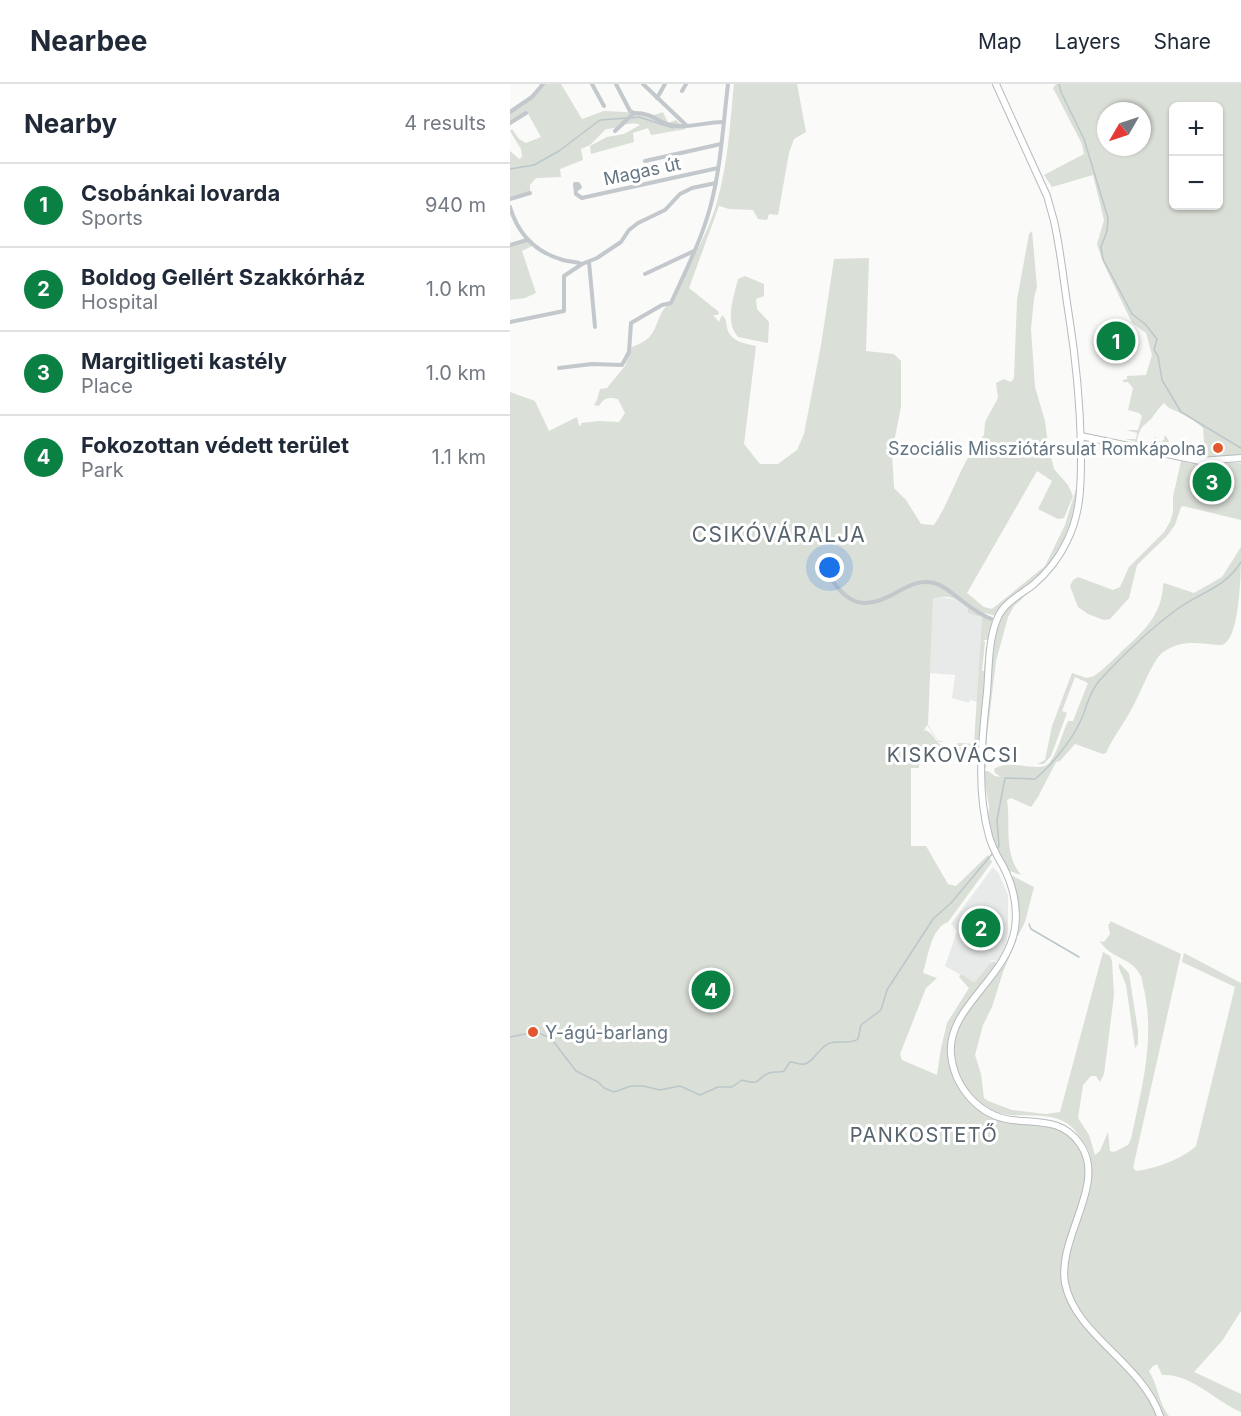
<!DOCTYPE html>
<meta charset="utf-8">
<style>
:root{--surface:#fff;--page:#f2f2f3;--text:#1f2937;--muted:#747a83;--line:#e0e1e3;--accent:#0b8043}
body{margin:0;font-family:Inter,sans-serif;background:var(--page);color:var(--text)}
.controls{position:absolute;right:18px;top:18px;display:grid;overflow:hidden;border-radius:9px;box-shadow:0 2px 4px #0004}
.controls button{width:54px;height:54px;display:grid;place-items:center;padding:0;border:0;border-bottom:2px solid var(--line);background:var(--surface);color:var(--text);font:30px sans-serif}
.compass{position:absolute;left:587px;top:18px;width:54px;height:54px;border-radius:50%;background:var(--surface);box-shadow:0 2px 4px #0004;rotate:231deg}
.you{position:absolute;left:320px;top:484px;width:21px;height:21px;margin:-15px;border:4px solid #fff;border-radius:50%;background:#1a73e8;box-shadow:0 0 0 9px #1a73e833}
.badge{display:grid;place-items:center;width:39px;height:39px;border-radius:50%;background:var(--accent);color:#fff;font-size:20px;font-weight:700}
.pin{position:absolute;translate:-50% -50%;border:3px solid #fff;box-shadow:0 2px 6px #0006}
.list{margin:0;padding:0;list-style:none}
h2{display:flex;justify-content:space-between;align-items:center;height:78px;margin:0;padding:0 24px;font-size:26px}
h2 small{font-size:20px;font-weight:400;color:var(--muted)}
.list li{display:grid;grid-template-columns:39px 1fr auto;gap:18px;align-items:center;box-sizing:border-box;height:84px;padding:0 24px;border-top:2px solid var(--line)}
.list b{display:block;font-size:22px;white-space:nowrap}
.list p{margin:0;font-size:20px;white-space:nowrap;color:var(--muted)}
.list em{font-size:20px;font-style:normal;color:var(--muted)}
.map{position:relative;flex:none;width:731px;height:1332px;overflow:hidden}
header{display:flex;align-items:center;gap:36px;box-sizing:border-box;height:84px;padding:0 30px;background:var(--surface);border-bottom:2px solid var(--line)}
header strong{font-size:28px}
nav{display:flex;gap:33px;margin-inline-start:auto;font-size:21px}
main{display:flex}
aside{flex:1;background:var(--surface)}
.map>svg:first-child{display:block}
.built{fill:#e8e9e9}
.green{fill:#dadfd7;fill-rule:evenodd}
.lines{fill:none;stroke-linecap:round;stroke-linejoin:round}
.stream{stroke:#bbc7cb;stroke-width:1.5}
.major-casing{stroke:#b5babe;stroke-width:8}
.minor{stroke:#c3c8cc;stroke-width:4}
.major{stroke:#fff;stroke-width:6}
.poi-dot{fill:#e4572e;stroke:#fff;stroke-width:2}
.labels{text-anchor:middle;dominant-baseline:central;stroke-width:6;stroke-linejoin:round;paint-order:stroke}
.street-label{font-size:18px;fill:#657683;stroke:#fff}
.poi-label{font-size:18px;fill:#657683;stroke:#fff;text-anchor:end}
.neighbourhood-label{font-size:20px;letter-spacing:1.5px;fill:#57646e;stroke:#fff}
.quarter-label{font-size:21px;letter-spacing:1.5px;fill:#57646e;stroke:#fff}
</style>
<header>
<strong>Nearbee</strong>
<nav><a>Map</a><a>Layers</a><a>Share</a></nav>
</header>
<main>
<aside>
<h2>Nearby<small>4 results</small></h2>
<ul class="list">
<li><span class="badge">1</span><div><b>Csobánkai lovarda</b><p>Sports</p></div><em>940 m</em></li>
<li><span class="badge">2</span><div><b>Boldog Gellért Szakkórház</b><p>Hospital</p></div><em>1.0 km</em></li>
<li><span class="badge">3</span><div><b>Margitligeti kastély</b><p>Place</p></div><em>1.0 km</em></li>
<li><span class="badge">4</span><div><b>Fokozottan védett terület</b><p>Park</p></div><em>1.1 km</em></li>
</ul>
</aside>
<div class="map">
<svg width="731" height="1332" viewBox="0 0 731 1332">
<rect width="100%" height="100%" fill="#fafaf8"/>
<g class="built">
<path d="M430 513 449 516 472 533 467 618 460 616 459 619 442 614 445 591 420 589 423 515Z"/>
<path d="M483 783 489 790 498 811V848L495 869 490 878 482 876 465 899 435 882 447 847 441 840Z"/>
</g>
<g class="green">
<path d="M35 0H51L72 35 94 27 135 29 144 31 153 28 158 39 166 36 176 45 141 51 138 44 123 49 124 58 81 70 80 62 97 53 114 50 130 41C118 36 107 46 96 45L80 61 71 65 73 76 50 85 51 93 26 94 20 101V109L0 114V67L9 75 12 73 11 65 0 47 2 45 9 55 16 59 31 53 17 28 0 38V28Z"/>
<path d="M224 0H287L296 48 284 55 279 69 268 131 259 130 257 136 248 135 243 126 219 125 209 122 179 204 209 228 208 231H203L209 238 212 231C217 236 216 238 217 244 221 258 234 259 246 262L234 360 250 380H268L287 366 294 350 311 261 324 175 359 174 356 267 384 270 391 277V323L382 368 384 404 396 416 411 440 424 441C443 413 451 376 474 351L475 338 488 314 486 299 494 295 501 298 504 294 507 216 519 150 522 147 527 203 524 214 521 245 525 303 535 337 538 361 544 385 558 401 563 412 554 434 548 435 528 425 542 397 527 387 457 509 474 523 482 525 535 482 555 441 566 405 568 407C562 440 551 470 526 494 513 507 494 514 486 532L475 529 473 530 484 536 479 556H473L475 558 472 587H474L476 563 480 559 469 662H449L447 659 464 660 472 533 458 529V524C448 514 437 510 423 515L418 641 428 656 433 658H429L417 641 413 648 415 646C427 651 424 661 439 664 429 664 419 669 410 667L409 684H401V762H416L438 800 446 802 478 771 482 778 438 838C421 844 418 873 413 889L427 894 416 904 390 970 392 976 427 991 431 964 437 939 459 904 449 893 451 890 463 898 466 897 480 879 484 877 488 880 483 888 456 919 448 931 444 942 440 971 457 1010 490 1032 553 1043 575 1071 580 1099C583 1083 583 1070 572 1056 567 1049 562 1041 553 1037 522 1023 488 1045 460 1009 439 982 440 952 458 924 467 910 481 900 490 886 497 875 501 864 505 853L507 855 493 888 482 923 473 941 465 971 471 990 474 1014 478 1017 502 1026 536 1030 550 1028 593 868 600 872 602 877 604 911 594 990 590 998 586 992H581L573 1001 568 1034 579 1051 585 1071 590 1067 598 1048 600 1067 604 1068 618 1061 621 1055C632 1003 646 953 633 901 632 897 632 895 631 892 622 873 600 875 590 857L594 858 600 850 598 840H600V837L671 870 623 1084 626 1087C645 1085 672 1075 686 1062L725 903 672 878 674 869 731 899V1227L712 1257 684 1288 731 1310V1328C705 1317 681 1289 652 1291L647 1280 643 1282 639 1287C648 1301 649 1320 659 1332H0V308L25 317 39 347 67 333 69 342 71 341V339L89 337 109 338 115 329 108 315C99 313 94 313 89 322L84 321 87 316 90 305 97 304 115 282 122 263C126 261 132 259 136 256 149 247 147 226 161 219 176 186 197 153 207 118 218 80 220 39 224 0Z"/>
<path d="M546 0H731V373L690 375 688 367 694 358 693 344 680 333 659 324 654 319C649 324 648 326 644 331 636 343 632 337 627 356L640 360 645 353 651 358 654 356 655 351 659 357 656 360 646 361 657 366 615 355H626L627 349 616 346H628L632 332 629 329 618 326 623 304 618 298H613V296L617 295V292L636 291 642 271 636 249 622 239 592 176 587 160 594 136 583 91 542 103 534 91 574 70 572 60 543 4ZM664 22H708V122H664ZM596 27H632V63H596Z"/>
<path d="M17 157 24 161 12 167 26 209 15 214 0 216V162Z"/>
<path d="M235 192 254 200V212L246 215 247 225 259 238 258 259 228 253C214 237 224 213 228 195Z"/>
<path d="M671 377 682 380 684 379H731V436L673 422 671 423 665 441 657 452 627 481 619 514 600 535 594 536 578 530 568 523 560 502 563 496 568 493 603 506 610 503 619 483 654 448 660 438 663 428V413Z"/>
<path d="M731 463C731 483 731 564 709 561 688 559 670 555 652 569 642 577 629 613 621 626 613 641 603 653 596 669L593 670 565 660 550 677 546 678 528 713 521 723 501 714 497 716C501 742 493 768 511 791L497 786 484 761 478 736 479 722 473 687H478L485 692 491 693 485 689 484 685C499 673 530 691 540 678 548 667 552 650 558 637H563L578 599 565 593 552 627 557 629 541 672 534 680H527L535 676 542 642 562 589 576 594 584 592C594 585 603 576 612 567 633 548 652 531 653 501L654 499 684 509 712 493Z"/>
<path d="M510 512 513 514 504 522 498 533 486 577 477 652 476 684 473 683 471 680 486 545 494 527Z"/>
<path d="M464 663 469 665V676L448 677 447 674 442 675 441 664Z"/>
<path d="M499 790 524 803 515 838 508 852 505 850 510 834 505 802Z"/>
<path d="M609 879 619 889 628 947V960L625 964 616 901 609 884Z"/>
</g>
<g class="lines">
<g class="stream">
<path d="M549 0 551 8 574 55 598 134 597 147 591 163 593 175 622 230 635 240 647 255 644 266 648 272 652 296 671 328 731 364"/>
<path d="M122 34 129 33 163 44"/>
<path d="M0 85 24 81 49 67 90 36 117 34"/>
<path d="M486 766 489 762 487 736 495 694 525 695C540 683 562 656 570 638 577 624 578 610 589 597 612 572 639 546 666 526 690 508 714 505 731 478"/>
<path d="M519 840 521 845 569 873"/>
<path d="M0 953 26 948 38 953 43 957 66 987 88 998 94 1004 104 1008 121 1002H133L150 1006 170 1002 190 1011 208 1003H222L232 996C252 1002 245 995 259 989 264 987 269 989 274 987L280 978C285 978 290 981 294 980 305 978 308 963 320 959 330 956 339 961 348 955L351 941 371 926 377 906 423 835 441 819 482 770"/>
</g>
<defs>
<g id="major">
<path d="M486 0 537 112 544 137C551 168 554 201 559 232 566 276 570 319 571 363 571 396 572 427 557 457 549 474 537 489 523 501 511 510 494 519 488 533 478 555 479 585 477 608 472 656 466 705 479 752 482 764 488 773 494 784 503 802 508 823 505 844 497 895 437 923 441 970 444 1003 469 1032 502 1036 529 1039 553 1035 570 1060 598 1099 547 1153 555 1199 565 1251 631 1278 650 1332"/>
<path d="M571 352 690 377 731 374"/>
</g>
</defs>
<use href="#major" class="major-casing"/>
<g class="minor">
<path d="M82 0 94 22"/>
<path d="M106 0 120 27 124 29"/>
<path d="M133 0 176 41"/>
<path d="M172 7 176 0"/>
<path d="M147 14 155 0"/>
<path d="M0 28 22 13 33 0"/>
<path d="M124 29C145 29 146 38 160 41 178 45 195 38 213 38"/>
<path d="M0 39 16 29"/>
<path d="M105 47 124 29"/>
<path d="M135 77 211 60"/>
<path d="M66 106 70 103 68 100H65L66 110 72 114 76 113 208 84"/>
<path d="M0 115 20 109"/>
<path d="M0 123C8 150 25 168 53 176 59 178 65 177 72 180"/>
<path d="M0 161 17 156"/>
<path d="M79 178 85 243"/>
<path d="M135 190 184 167"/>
<path d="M0 238 54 227V192L72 180 87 174 111 158 119 146 128 139 155 126 170 110 182 104 206 99"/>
<path d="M49 284 82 280 112 281 119 268 121 239 152 221 161 219C175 188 191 157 200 124 211 84 213 41 218 0"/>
<path d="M312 481C334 516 348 532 389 507 400 501 410 496 424 499 434 501 442 510 451 516 462 525 473 532 486 537"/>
</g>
<use href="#major" class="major"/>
</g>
<g class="poi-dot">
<circle cx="708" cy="364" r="6"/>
<circle cx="23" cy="948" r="6"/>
</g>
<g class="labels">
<g class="street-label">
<text transform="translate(132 87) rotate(-12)">Magas út</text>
</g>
<g class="poi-label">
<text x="696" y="364">Szociális Missziótársulat Romkápolna</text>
<text x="35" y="948" text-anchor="start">Y-ágú-barlang</text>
</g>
<g class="neighbourhood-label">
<text x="443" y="671">KISKOVÁCSI</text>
<text x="414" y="1051">PANKOSTETŐ</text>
</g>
<g class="quarter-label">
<text x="269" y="450">CSIKÓVÁRALJA</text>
</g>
</g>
</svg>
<div class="controls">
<button>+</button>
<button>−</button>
</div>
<svg class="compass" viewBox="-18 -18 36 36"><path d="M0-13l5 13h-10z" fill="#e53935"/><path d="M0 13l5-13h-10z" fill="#747a83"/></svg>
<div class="you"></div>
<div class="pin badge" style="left:606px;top:257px">1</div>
<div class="pin badge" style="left:471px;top:844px">2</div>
<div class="pin badge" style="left:702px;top:398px">3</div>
<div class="pin badge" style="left:201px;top:906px">4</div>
</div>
</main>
